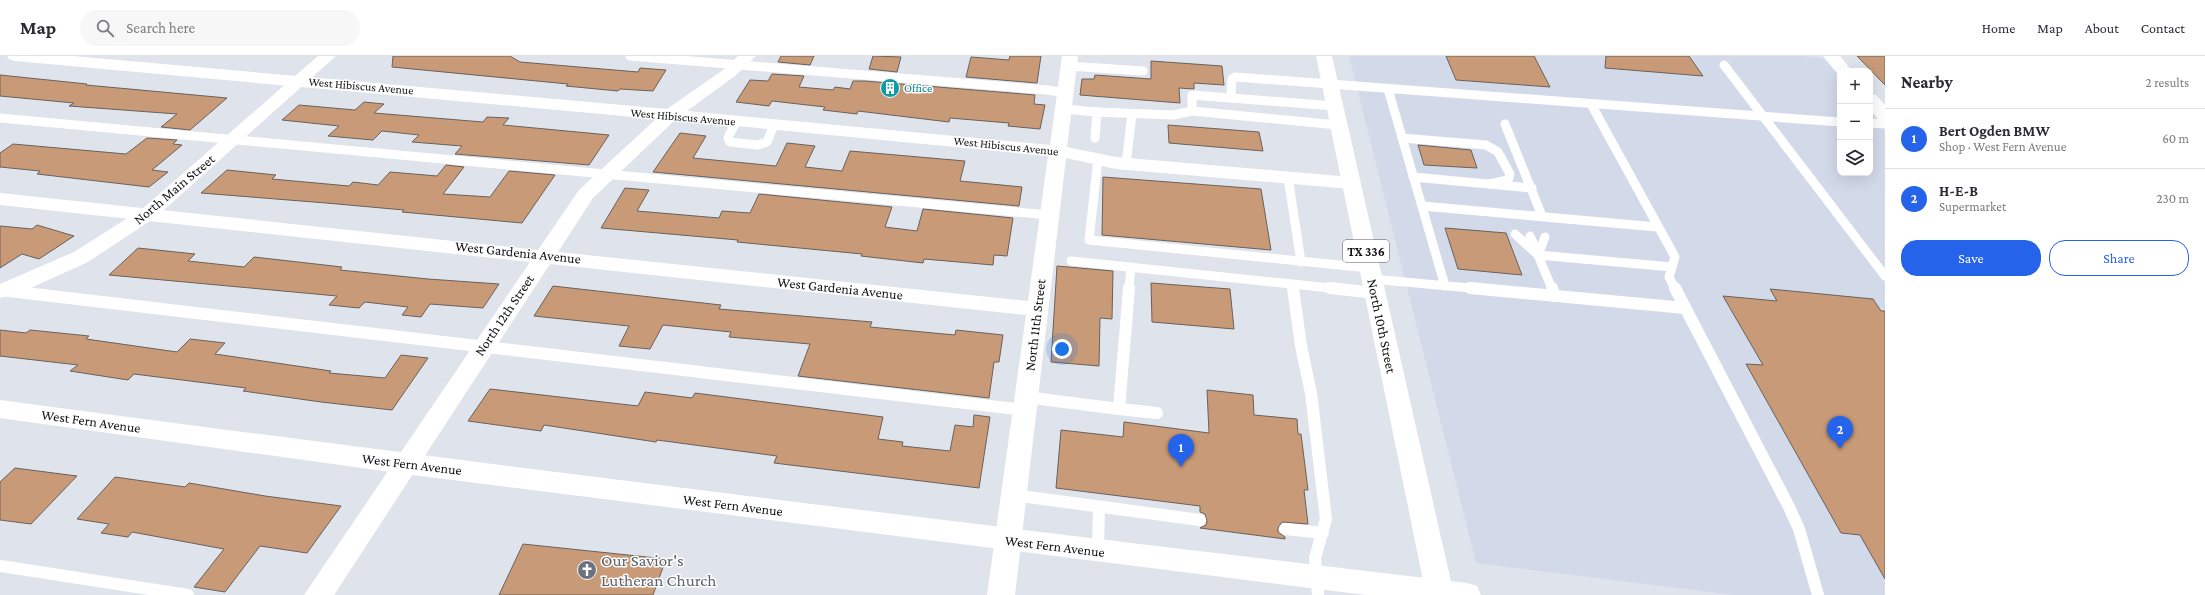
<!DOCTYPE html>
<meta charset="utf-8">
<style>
:root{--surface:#fff;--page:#f7f7f7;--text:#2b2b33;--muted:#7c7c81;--line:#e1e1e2;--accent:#2563eb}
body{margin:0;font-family:"Crimson Pro",serif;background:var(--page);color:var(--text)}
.controls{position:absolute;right:12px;top:12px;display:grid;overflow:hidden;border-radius:8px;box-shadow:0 4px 16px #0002}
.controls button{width:36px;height:36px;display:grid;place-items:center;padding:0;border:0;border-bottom:1px solid var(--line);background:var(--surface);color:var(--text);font:20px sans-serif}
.you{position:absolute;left:1062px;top:293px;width:14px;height:14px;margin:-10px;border:3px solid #fff;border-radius:50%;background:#1a73e8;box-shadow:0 0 0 6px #1a73e833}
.badge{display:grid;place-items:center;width:26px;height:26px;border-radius:50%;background:var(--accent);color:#fff;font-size:13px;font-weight:700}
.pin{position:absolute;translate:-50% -33px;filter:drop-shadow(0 1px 2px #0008)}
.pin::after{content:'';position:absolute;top:21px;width:14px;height:12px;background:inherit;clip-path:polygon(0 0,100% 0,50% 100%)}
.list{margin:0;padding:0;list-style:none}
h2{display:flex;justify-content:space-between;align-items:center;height:52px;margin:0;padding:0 16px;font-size:17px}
h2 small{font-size:13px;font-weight:400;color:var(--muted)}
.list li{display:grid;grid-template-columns:26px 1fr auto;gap:12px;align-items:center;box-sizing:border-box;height:60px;padding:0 16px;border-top:1px solid var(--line)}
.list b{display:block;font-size:15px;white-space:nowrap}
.list p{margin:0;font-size:13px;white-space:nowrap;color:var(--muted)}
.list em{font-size:13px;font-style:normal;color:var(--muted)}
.actions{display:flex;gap:8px;padding:12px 16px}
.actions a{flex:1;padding:9px 0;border:1px solid var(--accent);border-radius:16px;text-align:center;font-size:14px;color:var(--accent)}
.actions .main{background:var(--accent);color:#fff}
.icon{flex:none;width:22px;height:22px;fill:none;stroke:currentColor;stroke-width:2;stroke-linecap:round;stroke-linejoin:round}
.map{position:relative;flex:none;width:1885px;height:539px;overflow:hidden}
header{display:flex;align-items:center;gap:24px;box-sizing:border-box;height:56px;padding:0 20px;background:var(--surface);border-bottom:1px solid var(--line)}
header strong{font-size:19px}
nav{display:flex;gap:22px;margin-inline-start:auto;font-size:14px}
.search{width:280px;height:36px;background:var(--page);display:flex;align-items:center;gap:10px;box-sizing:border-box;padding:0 14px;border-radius:22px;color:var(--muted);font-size:15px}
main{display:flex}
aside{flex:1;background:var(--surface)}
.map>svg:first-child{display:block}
.built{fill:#d2d9e9}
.building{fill:#c89a77;stroke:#69615c}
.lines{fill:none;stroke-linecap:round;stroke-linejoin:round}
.service-far1{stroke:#fff;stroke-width:9}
.service{stroke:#fff;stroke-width:12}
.minor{fill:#fff;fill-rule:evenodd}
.tertiary{fill:#fff;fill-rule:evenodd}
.primary{fill:#fff;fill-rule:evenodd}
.labels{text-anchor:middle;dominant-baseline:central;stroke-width:3;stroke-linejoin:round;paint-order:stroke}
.far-street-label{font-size:12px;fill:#101114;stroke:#fff}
.far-culture-label{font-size:12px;fill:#0d838f;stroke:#fff;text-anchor:start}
.shield{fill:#fff;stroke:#58585a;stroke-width:1}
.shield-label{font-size:13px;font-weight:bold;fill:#101114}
.street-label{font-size:14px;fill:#101114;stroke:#fff}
.near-worship-label{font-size:17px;fill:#5b616d;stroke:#fff;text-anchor:start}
</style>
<header>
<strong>Map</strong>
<div class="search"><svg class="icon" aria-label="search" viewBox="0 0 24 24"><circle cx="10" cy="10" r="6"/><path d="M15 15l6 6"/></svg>Search here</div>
<nav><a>Home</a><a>Map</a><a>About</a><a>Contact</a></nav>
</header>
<main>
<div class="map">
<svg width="1885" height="539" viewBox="0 0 1885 539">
<rect width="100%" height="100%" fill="#dfe4ec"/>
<path class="built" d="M1349 0H1799L1823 2 1840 21V117H1870V54L1885 71V539H1734L1476 507Z"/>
<g class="building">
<path d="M393 0H510L520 6 638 16 640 12 666 14 653 35 620 33 618 35 566 30 568 28 392 11Z"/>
<path d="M781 0H814L810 9 778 6Z"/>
<path d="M873 0 901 1 897 16 869 13Z"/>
<path d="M1010 0H1041L1037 27 966 21 971 1 1009 4Z"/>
<path d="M1446 0H1534L1550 31 1456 24Z"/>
<path d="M1606 0H1689L1703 20 1605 12Z"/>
<path d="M1857 0H1885V29Z"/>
<path d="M1151 5 1222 10 1224 29 1194 27V33L1179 32 1180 47 1080 39 1082 23H1094L1095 19 1151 23Z"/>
<path d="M772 18 804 20 799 31 833 34 835 31 850 33 853 25H865L1035 39 1034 48 1045 49 1040 73 1008 70 1009 67 950 62 949 66 858 55 857 58 823 54 825 51 772 45 769 50 736 46 750 24 768 25Z"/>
<path d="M0 19 87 28 86 29 227 42 190 74 161 71 177 58 69 50 74 47 0 40Z"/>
<path d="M364 46 384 48 374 57 483 66 487 61 509 62 503 69 609 79 589 109 455 98 462 90 412 86 419 79 382 75 373 84 328 80 339 70 282 64 299 49 355 54Z"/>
<path d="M1168 69 1259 76 1263 95 1169 87Z"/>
<path d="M680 77 706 80 693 102 776 110 787 87 815 90 805 111 842 115 850 95 965 105 960 125 1022 131 1019 150 653 116Z"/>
<path d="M147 82 177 84 173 88 182 89 152 114 168 116 149 131 37 118 40 115 0 111V97L13 88 126 98Z"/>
<path d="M1418 89 1471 94 1477 112 1424 109Z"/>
<path d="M446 109 464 111 443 138 490 141 509 115 555 119 522 167 402 156 404 154 326 147 201 137 227 114 276 119 272 123 349 130 353 126 378 129 390 116 437 120Z"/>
<path d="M1103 121 1261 133 1271 194 1102 179Z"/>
<path d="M625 132 649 134 637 155 719 162 722 155 750 157 759 138 892 151 885 171 917 175 923 153 1013 162 1007 200 994 199 993 209 924 203 923 207 861 200 862 198 737 186 738 184 601 172Z"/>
<path d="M37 169 74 180 39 203 22 198 0 212V170L32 173Z"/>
<path d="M1445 172 1506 177 1522 219 1458 213Z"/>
<path d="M138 192 195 198 188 205 244 211 254 201 342 211 340 214 428 223 499 228 483 252 430 248 421 261 402 259 408 251 365 246 359 252 329 249 337 240 109 219Z"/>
<path d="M1057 210 1113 215 1112 263 1100 262 1099 310 1051 306Z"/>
<path d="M1151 227 1230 233 1234 273 1152 266Z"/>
<path d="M553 230 721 249 719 253 872 266 870 271 955 279 956 274 1003 279 999 306H994L989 342 798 320 810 288 729 281 731 276 663 269 650 293 619 290 629 270 534 260Z"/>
<path d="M1770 233 1873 243 1881 255H1885V523L1860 479 1841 477 1746 308 1763 309 1723 240 1777 245Z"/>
<path d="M0 274 26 277 30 274 89 280 86 283 177 296 190 283 225 287 215 298 331 315 329 317 385 322 401 299 428 302 392 354 321 346 243 335 246 332 134 318 128 324 70 315 78 309 0 300Z"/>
<path d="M490 333 638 350 645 336 692 342 695 337 883 361 878 383 903 386 902 390 950 395 955 369 973 371 974 359 990 361 979 432 774 407 777 400 657 384 656 386 544 369 541 375 468 365Z"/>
<path d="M1207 334 1253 339 1254 359 1297 363 1298 378H1301L1308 434H1304L1308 468 1282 466 1278 472V476L1285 481V483L1200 472 1206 469 1207 465 1205 458 1200 456V450L1056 432 1061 374 1123 381 1124 366 1209 377Z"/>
<path d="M15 412 77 420 31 468 0 464V426Z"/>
<path d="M115 421 185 431 189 427 265 440 341 450 307 497 260 490 225 536 194 531 224 493 132 476 128 481 101 477 109 468 77 463Z"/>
<path d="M523 488 666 503 653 539H499Z"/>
</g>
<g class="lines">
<g class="service-far1">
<path d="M630 0 1048 34 1065 37"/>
<path d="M1724 9 1885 220"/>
<path d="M1068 10 1143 15"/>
<path d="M1388 33 1445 230"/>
<path d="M1231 41 1232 23 1235 21 1840 66"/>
<path d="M1591 48 1675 201 1669 221 1675 233"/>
<path d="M1335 50 1192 39V55L1338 69"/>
<path d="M1063 53 1097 56"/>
<path d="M0 62 1049 159"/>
<path d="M736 66 728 82 730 86 758 89 767 86 774 69"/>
<path d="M1870 67 1885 68"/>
<path d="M1505 68 1542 160"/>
<path d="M1095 82 1097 56 1173 59 1192 55"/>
<path d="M1402 82 1486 89 1498 96 1510 118 1508 124 1489 128"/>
<path d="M1098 103 1089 184 1369 212"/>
<path d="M1126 108 1132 58"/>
<path d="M1288 121 1301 206"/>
<path d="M1413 121 1532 132"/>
<path d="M1422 150 1657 171"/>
<path d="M1515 178 1538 199 1552 233"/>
<path d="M1530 180 1537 196"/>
<path d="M1538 199 1672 211"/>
<path d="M1538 199 1545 181"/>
<path d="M1071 205 1292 228"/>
<path d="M1372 223 1481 233"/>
<path d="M1129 233 1131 211"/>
<path d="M1293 233 1292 228 1339 233"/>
</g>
<g class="service">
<path d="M1293 232 1301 290 1311 337 1326 463 1315 502 1318 539"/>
<path d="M1330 232 1375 237"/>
<path d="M1470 232 1685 252"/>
<path d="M1552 232 1555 240"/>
<path d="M1675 232 1789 451 1799 473 1818 539"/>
<path d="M0 234 1024 354"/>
<path d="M1025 341 1119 353 1129 232"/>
<path d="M1119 353 1157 357"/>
<path d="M1013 439 1200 464"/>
<path d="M1285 473 1323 477"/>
<path d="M1098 495 1099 451"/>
<path d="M0 510 188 539"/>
</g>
<g class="minor">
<path d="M7 0H73L667 53 723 14 738 0H756L735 20 687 55 1050 89 1062 0H1078L1067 91 1116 101 1351 121 1358 123 1360 127 1358 131 1351 133 1116 113 1066 102 1015 539H987L1026 259 550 208 334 539H304L530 206 0 149V137L538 194 579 134 656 63 15 5 9 3ZM675 64 1048 100 1028 245 558 196 593 142Z"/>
<path d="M1823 0H1840L1852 15H1840V19L1838 18Z"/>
<path d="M1870 38 1876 39 1885 49V65L1879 64 1870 54Z"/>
</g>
<g class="tertiary">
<path d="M318 0H336L156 161 88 206 24 235 0 242V228L74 196 142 153Z"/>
<path d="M0 344C488 409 978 469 1467 527L1477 530 1481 539H1366L405 418 0 362Z"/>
</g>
<path class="primary" d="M1316 0H1332L1454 539H1426Z"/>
</g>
<defs>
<symbol id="building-disc" viewBox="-11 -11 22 22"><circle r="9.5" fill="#0f9aa8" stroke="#fff"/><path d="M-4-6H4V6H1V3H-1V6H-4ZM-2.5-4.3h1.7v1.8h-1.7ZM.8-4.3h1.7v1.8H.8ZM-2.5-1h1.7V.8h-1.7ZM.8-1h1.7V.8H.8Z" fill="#fff"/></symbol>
<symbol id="church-disc" viewBox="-11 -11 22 22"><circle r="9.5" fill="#6b7280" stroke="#fff"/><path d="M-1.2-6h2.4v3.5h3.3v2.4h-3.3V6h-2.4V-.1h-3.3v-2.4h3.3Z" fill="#fff"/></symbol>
</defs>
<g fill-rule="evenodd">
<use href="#building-disc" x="879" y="21" width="22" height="22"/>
<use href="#church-disc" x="576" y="503" width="22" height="22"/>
</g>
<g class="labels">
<g class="far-street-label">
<text transform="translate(361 30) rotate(5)">West Hibiscus Avenue</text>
<text transform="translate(683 61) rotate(5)">West Hibiscus Avenue</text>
<text transform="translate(1006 90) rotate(6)">West Hibiscus Avenue</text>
</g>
<g class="far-culture-label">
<text x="904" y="32">Office</text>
</g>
<rect class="shield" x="1343" y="184" width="46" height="22" rx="3"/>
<g class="shield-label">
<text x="1366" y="195">TX 336</text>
</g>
<g class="street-label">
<text transform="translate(174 133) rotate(-40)">North Main Street</text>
<text transform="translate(518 196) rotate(6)">West Gardenia Avenue</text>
<text transform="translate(840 232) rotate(6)">West Gardenia Avenue</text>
<text transform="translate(504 259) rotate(-56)">North 12th Street</text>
<text transform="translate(1035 269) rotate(-83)">North 11th Street</text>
<text transform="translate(1382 270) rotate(78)">North 10th Street</text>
<text transform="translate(91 365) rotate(8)">West Fern Avenue</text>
<text transform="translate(412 408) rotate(7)">West Fern Avenue</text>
<text transform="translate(733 449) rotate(7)">West Fern Avenue</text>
<text transform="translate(1055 490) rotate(7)">West Fern Avenue</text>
</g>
<g class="near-worship-label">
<text x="601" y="504">Our Savior's<tspan x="601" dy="20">Lutheran Church</tspan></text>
</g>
</g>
</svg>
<div class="controls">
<button>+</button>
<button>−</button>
<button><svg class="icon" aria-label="layers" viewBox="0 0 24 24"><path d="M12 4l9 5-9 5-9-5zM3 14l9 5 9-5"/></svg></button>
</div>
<div class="you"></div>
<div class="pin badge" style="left:1181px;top:411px">1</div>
<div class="pin badge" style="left:1840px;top:393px">2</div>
</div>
<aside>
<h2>Nearby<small>2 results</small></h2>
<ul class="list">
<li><span class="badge">1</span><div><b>Bert Ogden BMW</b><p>Shop · West Fern Avenue</p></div><em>60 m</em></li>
<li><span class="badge">2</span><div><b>H-E-B</b><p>Supermarket</p></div><em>230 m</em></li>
</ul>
<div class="actions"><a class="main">Save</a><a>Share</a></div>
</aside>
</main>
